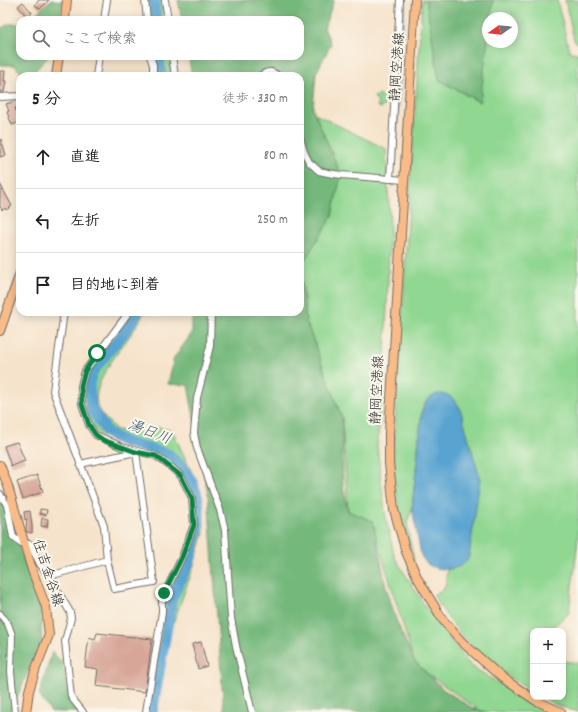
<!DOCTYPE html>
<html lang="ja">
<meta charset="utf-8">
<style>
:root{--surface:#fff;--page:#f6f6f6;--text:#202124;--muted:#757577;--line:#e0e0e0}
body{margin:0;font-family:Dekko,"Klee One",sans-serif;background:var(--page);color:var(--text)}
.controls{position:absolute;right:12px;bottom:12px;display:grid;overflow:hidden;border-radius:8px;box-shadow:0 2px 10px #0003}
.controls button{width:36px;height:36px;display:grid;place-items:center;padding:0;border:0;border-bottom:1px solid var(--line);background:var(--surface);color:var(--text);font:20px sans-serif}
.compass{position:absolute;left:482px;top:12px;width:36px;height:36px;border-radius:50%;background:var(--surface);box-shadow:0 2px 10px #0003;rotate:255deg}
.stop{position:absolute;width:12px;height:12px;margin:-9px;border:3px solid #0b8043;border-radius:50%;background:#fff}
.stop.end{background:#0b8043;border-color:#fff;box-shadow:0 1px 4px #0008}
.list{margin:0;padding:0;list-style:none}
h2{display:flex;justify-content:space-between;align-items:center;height:52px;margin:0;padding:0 16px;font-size:17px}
h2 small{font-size:13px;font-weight:400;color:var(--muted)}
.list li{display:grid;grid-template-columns:26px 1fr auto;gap:12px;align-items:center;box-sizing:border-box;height:64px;padding:0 16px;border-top:1px solid var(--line)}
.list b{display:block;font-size:15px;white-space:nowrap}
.list em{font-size:13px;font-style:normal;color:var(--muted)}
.icon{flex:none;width:22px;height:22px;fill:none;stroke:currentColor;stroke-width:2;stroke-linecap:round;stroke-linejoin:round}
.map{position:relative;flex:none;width:578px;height:712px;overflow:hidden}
.search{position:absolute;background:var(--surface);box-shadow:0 2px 10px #0003;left:16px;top:16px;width:288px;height:44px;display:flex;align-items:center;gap:10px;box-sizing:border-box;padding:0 14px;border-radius:12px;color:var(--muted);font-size:15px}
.panel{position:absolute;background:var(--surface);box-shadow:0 2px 10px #0003;left:16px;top:72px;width:288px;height:244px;border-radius:12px}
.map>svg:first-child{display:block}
.green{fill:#90d791;stroke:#5e815e}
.forest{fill:#74b87b;stroke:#507253}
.water{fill:#58a3d0;stroke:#42677e}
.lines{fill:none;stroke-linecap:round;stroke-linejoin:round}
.stream{stroke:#58a3d0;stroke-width:2}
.river{stroke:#58a3d0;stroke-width:11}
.building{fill:#d7a698}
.minor-casing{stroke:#726b63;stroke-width:8}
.major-casing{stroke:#726b63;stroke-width:10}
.minor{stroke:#fff;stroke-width:6}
.major{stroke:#f9bc89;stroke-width:8}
.route{stroke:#0b8043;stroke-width:5}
.labels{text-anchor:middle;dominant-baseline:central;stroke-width:4;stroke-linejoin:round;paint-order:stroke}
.street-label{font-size:14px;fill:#2b2b2b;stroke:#fbf7ec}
.water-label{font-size:15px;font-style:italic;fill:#3d5b6d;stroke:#fbf7ec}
</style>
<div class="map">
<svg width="578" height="712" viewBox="0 0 578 712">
<rect width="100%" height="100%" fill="#fbf7ec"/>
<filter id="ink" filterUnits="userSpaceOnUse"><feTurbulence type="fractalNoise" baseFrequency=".025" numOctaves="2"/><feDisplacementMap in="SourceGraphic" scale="8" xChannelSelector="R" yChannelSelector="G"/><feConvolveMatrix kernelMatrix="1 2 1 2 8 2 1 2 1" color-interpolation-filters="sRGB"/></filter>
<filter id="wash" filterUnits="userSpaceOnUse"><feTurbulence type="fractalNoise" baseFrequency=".012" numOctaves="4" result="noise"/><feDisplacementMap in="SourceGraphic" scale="16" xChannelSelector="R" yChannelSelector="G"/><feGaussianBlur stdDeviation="0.9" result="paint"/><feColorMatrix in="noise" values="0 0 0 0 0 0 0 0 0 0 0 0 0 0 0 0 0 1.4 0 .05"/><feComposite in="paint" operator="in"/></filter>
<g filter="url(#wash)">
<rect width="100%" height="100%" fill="#f6e3cb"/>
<g class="green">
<path d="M147 0H162L164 20H149Z"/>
<path d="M422 0H426L439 80 479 102 488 39V42H512V18H491L493 0H557L569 50 571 52 578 53V539L569 613 548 631H533V692C502 674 472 649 450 621 444 613 439 604 433 595L445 588 447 569 454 568 422 410 412 508 407 523 414 561C407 538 400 516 396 492 392 465 395 436 396 409Z"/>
<path d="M565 0H578V44L574 40Z"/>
<path d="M152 56H169L172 76H154Z"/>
<path d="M379 95C384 97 386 101 384 106L380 108 377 106 378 103 374 97Z"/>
<path d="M315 114 386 149 390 226 384 383 377 446 386 520 395 558 425 606 470 665 534 706 548 712H486L479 710 429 675 414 661 374 530 348 511 342 418 306 321 300 258 341 175Z"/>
<path d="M132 312H144C135 337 82 384 100 412 104 418 111 424 117 430L139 433 156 427 172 430 201 492 204 533 191 574 166 643 157 712H146L167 599 196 525 193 497 181 471 161 456 102 436 90 424 85 407 82 381 97 355 114 337Z"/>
<path d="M563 661 578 663V712L556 705 542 697H563Z"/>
</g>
<g class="forest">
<path d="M51 0 63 1 59 20H29Z"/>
<path d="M178 0H334L324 28 331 44 316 73 313 109 341 175 332 217 300 267 306 321 342 418 343 487 348 511 373 521 386 587 397 622 414 661 444 690 474 709 486 712H224L208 495 188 385 168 384 174 358 192 333V312H300V76H192L188 56H300V20H182Z"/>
<path d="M426 0H493L491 18H488V39L480 102 439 80Z"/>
<path d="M9 24H20V56H49L30 76H24L14 65H0V29Z"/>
<path d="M0 494 40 603 42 642 10 712H0Z"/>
<path d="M52 652 61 661 70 698 83 712H51L39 695Z"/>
</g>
<path class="water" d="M436 394C451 394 452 396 460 408L480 479 469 557C468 559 466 563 463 564 455 571 437 570 429 565 425 562 423 559 421 555L412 508 422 410 427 400Z"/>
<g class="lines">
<path class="stream" d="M395 157 404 0"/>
<g class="river">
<path d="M154 0 156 20"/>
<path d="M159 56 161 76"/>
<path d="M137 312 132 322 93 371 89 384 91 409 100 422 109 434 125 442 168 454 180 465 192 481 197 496 199 509V526L190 560 172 598 152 712"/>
</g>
</g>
<g id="blocks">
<g class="building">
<path d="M39 0H49L40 9 35 5Z"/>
<path d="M23 2 32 13 27 17 18 6Z"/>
<path d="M0 71H5L4 81H6L4 92H0Z"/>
<path d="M16 101H18L20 105 15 108 20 122 12 125 7 112 9 111 6 104Z"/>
<path d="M0 139H1L6 155 0 157Z"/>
<path d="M0 184 12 206 6 210 5 208 2 210 0 206Z"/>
<path d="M17 442 25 461 11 466 4 446Z"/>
<path d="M37 475 43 492 23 499 17 482Z"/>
<path d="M40 509 47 510 46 515 40 514Z"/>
<path d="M30 511 32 526V533L27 532 26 530 27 519 25 520 24 512Z"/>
<path d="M42 518 48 519 47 527 41 526Z"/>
<path d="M97 633 152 639 145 692 96 686 98 669 85 667 89 637 95 639Z"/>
<path d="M201 642 207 666 198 669 192 644Z"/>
</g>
</g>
</g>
<g filter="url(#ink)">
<use href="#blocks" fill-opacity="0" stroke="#726b63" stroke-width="1"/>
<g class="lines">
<defs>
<g id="minor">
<path d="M145 0 147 20"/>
<path d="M165 0 168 20"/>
<path d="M104 20 107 0"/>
<path d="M150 56 153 65V76"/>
<path d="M172 56 175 76"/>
<path d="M96 76 99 56"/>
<path d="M260 76C267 71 271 70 278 76"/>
<path d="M0 97 20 96"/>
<path d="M300 138 304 152 309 162 319 171 328 173 341 175 404 180"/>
<path d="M390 179 400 0"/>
<path d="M64 312 53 391 104 526 107 560 114 589 154 582 136 452 80 464"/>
<path d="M129 312 85 371 81 386 82 404 89 425 96 435 122 447 156 456 171 467 181 476 192 498 194 525 182 557 165 593 162 601V612L146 712"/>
<path d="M211 312 210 346 197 398 194 433 197 448 220 510 225 530 231 618 236 646 252 712"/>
<path d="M0 494 7 505 13 537 23 544H30L40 564 49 576 70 612 71 618 65 641 71 697 83 712"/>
<path d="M49 576 107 560"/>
<path d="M0 614 8 624 12 635 11 672 15 712"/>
</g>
<g id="major">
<path d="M415 0 389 433V463L394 510 406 552 418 579 430 599 443 620 462 642 501 677 535 700 561 712"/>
<path d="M65 20 67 0"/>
<path d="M56 76 59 56"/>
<path d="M0 331 20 273"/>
<path d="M0 465 8 486 32 570 46 607 49 635 36 668 29 691 26 712"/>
</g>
</defs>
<use href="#minor" class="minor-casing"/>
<use href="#major" class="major-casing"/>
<use href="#minor" class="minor"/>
<use href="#major" class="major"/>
</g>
</g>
<g class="lines" filter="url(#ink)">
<path class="route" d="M97 353 85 371 81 386 82 404 89 425 96 435 103 440 136 452 156 456 181 476 192 498 194 525 182 557 164 593"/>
</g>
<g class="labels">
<g class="street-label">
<text transform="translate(398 67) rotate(-86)">静岡空港線</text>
<text transform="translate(378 390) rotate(-87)">静岡空港線</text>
<text transform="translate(47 573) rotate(72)">住吉金谷線</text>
</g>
<g class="water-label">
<text transform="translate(149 433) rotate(21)">湯日川</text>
</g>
</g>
</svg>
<div class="controls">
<button>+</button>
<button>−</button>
</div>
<svg class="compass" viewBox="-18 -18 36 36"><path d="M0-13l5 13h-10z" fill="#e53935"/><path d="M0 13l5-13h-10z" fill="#757577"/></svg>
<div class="stop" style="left:97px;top:353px"></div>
<div class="stop end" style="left:164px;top:593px"></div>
<div class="search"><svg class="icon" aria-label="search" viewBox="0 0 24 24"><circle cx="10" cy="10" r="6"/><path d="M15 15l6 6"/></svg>ここで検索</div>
<section class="panel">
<h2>5 分<small>徒歩 · 330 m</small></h2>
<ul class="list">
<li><svg class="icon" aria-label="ahead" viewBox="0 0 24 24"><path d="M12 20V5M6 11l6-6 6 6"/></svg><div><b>直進</b></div><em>80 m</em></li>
<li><svg class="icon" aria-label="left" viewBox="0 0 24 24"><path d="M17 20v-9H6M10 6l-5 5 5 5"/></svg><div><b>左折</b></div><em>250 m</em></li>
<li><svg class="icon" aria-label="arrive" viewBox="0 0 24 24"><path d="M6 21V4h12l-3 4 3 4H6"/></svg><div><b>目的地に到着</b></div></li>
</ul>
</section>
</div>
